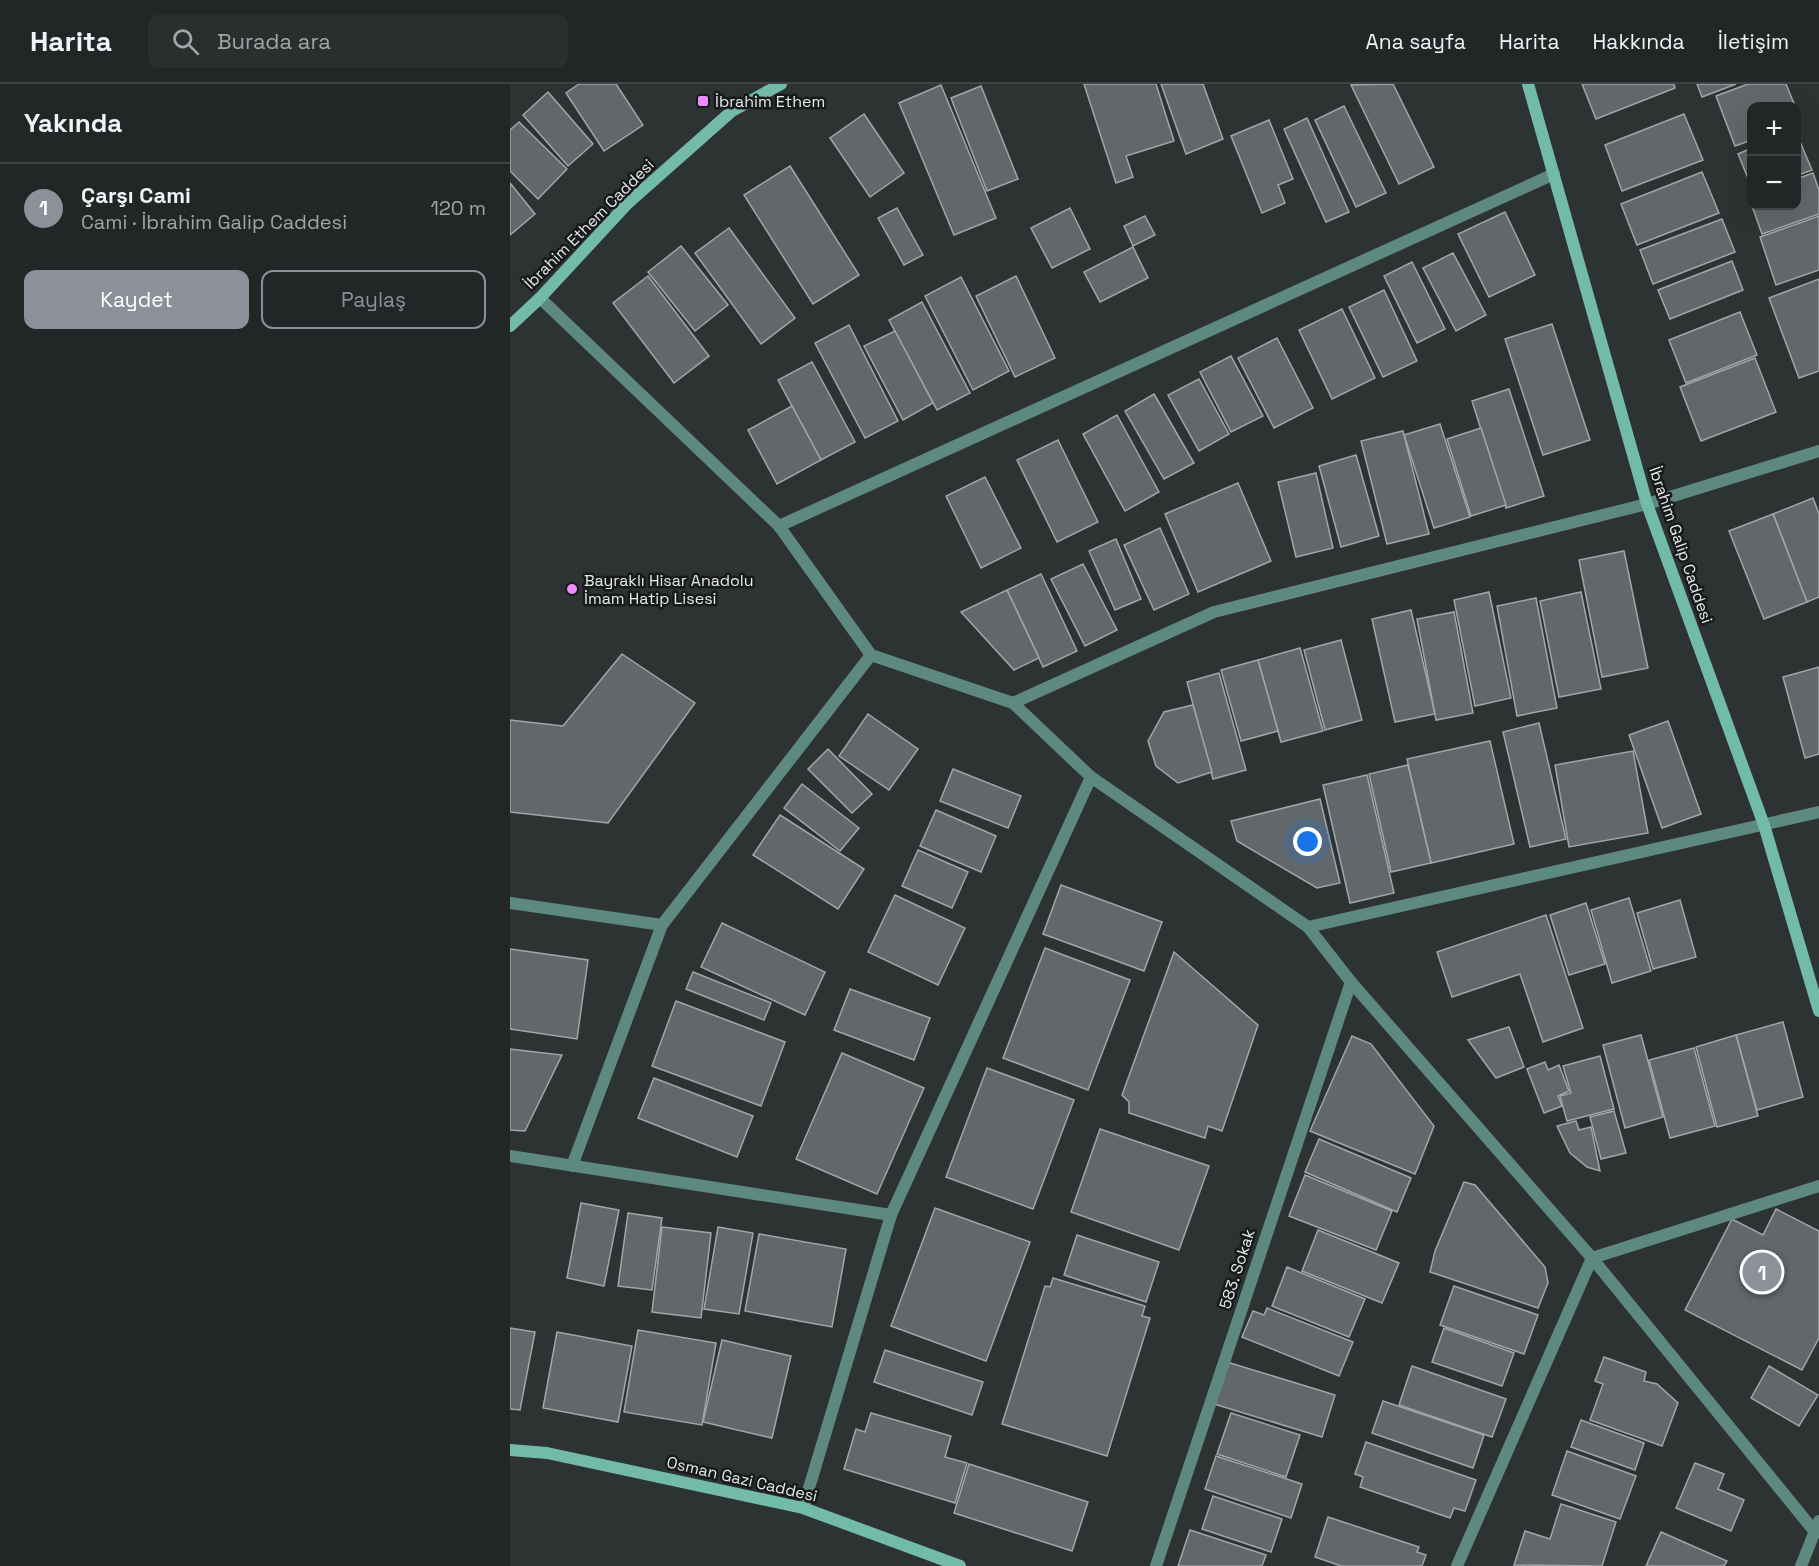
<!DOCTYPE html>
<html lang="tr">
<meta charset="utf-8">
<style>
:root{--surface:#222626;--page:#2a2e2e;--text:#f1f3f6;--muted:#a2a5a7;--line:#3f4343;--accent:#8c9099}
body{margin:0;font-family:"Space Grotesk",sans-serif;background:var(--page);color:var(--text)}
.controls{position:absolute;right:18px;top:18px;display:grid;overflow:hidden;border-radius:12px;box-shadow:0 6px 24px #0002}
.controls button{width:54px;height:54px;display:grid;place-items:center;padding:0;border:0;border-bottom:2px solid var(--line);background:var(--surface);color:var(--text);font:30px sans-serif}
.you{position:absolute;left:798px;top:758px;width:21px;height:21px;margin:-15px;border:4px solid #fff;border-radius:50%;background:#1a73e8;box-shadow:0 0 0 9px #1a73e833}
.badge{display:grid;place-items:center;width:39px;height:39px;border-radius:50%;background:var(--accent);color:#fff;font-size:20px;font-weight:700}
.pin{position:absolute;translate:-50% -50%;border:3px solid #fff;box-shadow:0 2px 6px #0006}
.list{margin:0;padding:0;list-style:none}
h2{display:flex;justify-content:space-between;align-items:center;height:78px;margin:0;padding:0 24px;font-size:26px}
h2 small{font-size:20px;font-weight:400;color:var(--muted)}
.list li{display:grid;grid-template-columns:39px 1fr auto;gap:18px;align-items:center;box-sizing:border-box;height:90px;padding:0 24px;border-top:2px solid var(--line)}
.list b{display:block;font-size:22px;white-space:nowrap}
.list p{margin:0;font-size:20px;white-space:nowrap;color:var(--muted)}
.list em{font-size:20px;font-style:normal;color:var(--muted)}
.actions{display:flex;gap:12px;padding:18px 24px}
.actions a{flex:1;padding:14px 0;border:2px solid var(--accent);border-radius:12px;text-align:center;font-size:21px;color:var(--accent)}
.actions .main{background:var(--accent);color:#fff}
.icon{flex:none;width:33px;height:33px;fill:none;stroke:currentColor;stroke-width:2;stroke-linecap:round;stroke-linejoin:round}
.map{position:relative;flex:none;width:1309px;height:1482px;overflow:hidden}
header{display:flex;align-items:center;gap:36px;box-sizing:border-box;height:84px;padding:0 30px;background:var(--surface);border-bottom:2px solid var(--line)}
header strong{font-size:28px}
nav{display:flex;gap:33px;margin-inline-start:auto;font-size:21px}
.search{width:420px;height:54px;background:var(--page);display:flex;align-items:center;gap:15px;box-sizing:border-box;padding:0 21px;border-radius:12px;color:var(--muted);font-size:22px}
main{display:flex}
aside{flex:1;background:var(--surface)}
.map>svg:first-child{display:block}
.building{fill:#626769;stroke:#a1a6a8;stroke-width:1.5}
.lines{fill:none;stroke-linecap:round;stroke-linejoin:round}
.street{stroke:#5e897e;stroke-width:12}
.secondary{stroke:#73bba9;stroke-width:12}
.poi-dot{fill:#eb8dfc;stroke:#17191a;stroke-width:2}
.labels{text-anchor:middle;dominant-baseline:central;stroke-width:5;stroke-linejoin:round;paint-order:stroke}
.poi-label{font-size:16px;fill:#e7eaea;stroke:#17191a;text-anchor:start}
.street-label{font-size:16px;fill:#e7eaea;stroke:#17191a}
</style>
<header>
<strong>Harita</strong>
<div class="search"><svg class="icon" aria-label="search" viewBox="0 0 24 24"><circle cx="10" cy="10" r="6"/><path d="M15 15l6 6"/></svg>Burada ara</div>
<nav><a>Ana sayfa</a><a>Harita</a><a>Hakkında</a><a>İletişim</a></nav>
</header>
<main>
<aside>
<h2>Yakında<small></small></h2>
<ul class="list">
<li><span class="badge">1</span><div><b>Çarşı Cami</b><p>Cami · İbrahim Galip Caddesi</p></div><em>120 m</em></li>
</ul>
<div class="actions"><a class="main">Kaydet</a><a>Paylaş</a></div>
</aside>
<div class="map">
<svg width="1309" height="1482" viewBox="0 0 1309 1482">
<rect width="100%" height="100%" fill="#2d3232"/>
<g class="building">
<path d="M69 0H106L133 41 94 67 56 9Z"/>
<path d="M574 0H646L664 57 616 72 623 93 606 99Z"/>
<path d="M651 0H693L713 55 676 70Z"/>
<path d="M883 0 924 83 889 100 841 1Z"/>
<path d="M1072 0H1164L1165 4 1086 35Z"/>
<path d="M1187 0H1226L1192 13Z"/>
<path d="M1238 0H1276L1285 22H1242V56L1225 62 1206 12Z"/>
<path d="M431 1 486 134 444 151 389 19Z"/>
<path d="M471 2 508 95 477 107 441 14Z"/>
<path d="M38 8 83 60 58 82 13 31Z"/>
<path d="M834 22 876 109 846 123 805 36Z"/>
<path d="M354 30 394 89 360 113 320 54Z"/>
<path d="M1174 30 1193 76 1112 107 1095 61Z"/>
<path d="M797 34 839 128 816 138 774 45Z"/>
<path d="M759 36 783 95 768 101 775 119 752 129 721 52Z"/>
<path d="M9 38 57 85 28 115 0 87V46Z"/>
<path d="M1286 48 1302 86 1286 92Z"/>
<path d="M1242 64V104L1228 70Z"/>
<path d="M280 82 349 191 303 220 234 111Z"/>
<path d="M1192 88 1209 129 1127 161 1111 120Z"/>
<path d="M1303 89 1309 106V130L1252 150 1242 122H1286V95Z"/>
<path d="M0 99 25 130 0 151Z"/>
<path d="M387 124 413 171 394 181 368 134Z"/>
<path d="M560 124 580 165 542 184 521 144Z"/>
<path d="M995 128 1025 191 979 213 948 150Z"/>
<path d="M635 132 645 151 623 162 614 142Z"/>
<path d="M1309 132V186L1266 201 1250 153Z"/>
<path d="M1212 135 1225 168 1143 200 1130 166Z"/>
<path d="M219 144 285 234 251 260 185 169Z"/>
<path d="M171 162 218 221 185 247 138 188Z"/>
<path d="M623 163 638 194 590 218 574 188Z"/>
<path d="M943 169 976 231 946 247 913 184Z"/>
<path d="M1222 177 1233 206 1160 235 1148 206Z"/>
<path d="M902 178 935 245 907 259 874 192Z"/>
<path d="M138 192 199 272 164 299 103 219Z"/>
<path d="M506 192 545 274 505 293 466 212Z"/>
<path d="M451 193 499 287 463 306 415 212Z"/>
<path d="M1309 195V287L1289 294 1259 214Z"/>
<path d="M874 206 907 277 873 293 839 223Z"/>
<path d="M412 218 460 309 427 326 379 236Z"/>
<path d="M832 225 865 294 822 315 789 246Z"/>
<path d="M1230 228 1247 271 1176 299 1159 256Z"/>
<path d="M1042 240 1080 356 1033 371 995 255Z"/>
<path d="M339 241 388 337 355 354 305 259Z"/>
<path d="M385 247 423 319 393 336 354 262Z"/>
<path d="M767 254 803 324 764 344 728 274Z"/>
<path d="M721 272 753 332 721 348 690 288Z"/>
<path d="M1245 274 1266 328 1191 357 1170 303Z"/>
<path d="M302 278 345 358 311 376 268 296Z"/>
<path d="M689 295 719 350 689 367 658 311Z"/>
<path d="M999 305 1034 412 996 424 962 317Z"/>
<path d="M644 310 684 379 654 395 615 327Z"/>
<path d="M282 322 311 376 267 400 238 346Z"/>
<path d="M607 331 649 408 615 427 573 350Z"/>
<path d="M930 340 960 433 924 444 894 351Z"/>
<path d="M971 344 996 421 961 432 937 355Z"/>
<path d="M893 347 919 450 877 460 851 357Z"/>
<path d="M548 356 588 438 547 458 507 376Z"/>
<path d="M846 371 869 452 831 463 809 382Z"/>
<path d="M806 389 823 464 786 473 768 398Z"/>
<path d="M475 393 511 464 471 484 436 412Z"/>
<path d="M728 399 761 477 688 508 655 430Z"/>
<path d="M1303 414 1309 430V513L1297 518 1263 430Z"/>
<path d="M1263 430 1297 518 1254 535 1219 447Z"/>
<path d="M650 444 679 510 644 526 614 461Z"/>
<path d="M606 455 631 515 605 526 579 467Z"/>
<path d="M1114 467 1138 584 1092 593 1069 476Z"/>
<path d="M573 480 607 546 575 562 541 495Z"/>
<path d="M531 490 567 567 533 583 497 506Z"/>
<path d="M497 506 529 574 504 586 451 528Z"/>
<path d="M979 508 1001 614 965 622 944 516Z"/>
<path d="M1071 508 1091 605 1049 613 1030 517Z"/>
<path d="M1026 514 1047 624 1007 632 987 522Z"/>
<path d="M901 526 925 630 885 638 862 535Z"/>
<path d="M944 528 963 629 926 636 907 535Z"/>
<path d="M831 556 852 636 815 646 794 566Z"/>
<path d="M790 564 813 647 771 658 748 576Z"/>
<path d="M112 570 185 619 98 739 0 728V636L53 642Z"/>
<path d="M748 576 768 647 731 657 711 586Z"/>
<path d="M1309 583V670L1295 674 1273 593Z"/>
<path d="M709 589 736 686 703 695 677 598Z"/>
<path d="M683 621 702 688 668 699 646 682 638 657 654 628Z"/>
<path d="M358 630 408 665 379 706 329 672Z"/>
<path d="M1158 637 1191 730 1152 744 1119 651Z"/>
<path d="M1029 639 1056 755 1020 763 993 648Z"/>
<path d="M980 657 1004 760 921 779 897 675Z"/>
<path d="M318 665 362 710 342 729 298 685Z"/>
<path d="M1123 667 1138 749 1059 763 1045 681Z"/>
<path d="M898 681 921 779 881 788 859 690Z"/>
<path d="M443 685 511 712 498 744 430 717Z"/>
<path d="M857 691 884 809 840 819 813 701Z"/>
<path d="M292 700 349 744 330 767 274 724Z"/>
<path d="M810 715 830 799 807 804 727 757 721 737Z"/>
<path d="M426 726 486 752 471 788 410 762Z"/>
<path d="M270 731 354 785 328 825 243 771Z"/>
<path d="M408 766 458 788 442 824 392 802Z"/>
<path d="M551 801 652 838 634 887 533 850Z"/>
<path d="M385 811 455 844 428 901 358 868Z"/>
<path d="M1119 814 1141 887 1102 899 1081 826Z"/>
<path d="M1170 816 1186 873 1143 885 1127 829Z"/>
<path d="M1076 819 1095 880 1059 891 1040 831Z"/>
<path d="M1036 831 1073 944 1033 958 1010 890 942 913 927 868Z"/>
<path d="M212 839 315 888 295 931 191 883Z"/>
<path d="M535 864 620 896 578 1006 493 974Z"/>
<path d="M0 865 78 876 67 955 0 945Z"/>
<path d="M664 868 748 941 712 1047 698 1042 695 1054 619 1029V1018L612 1011Z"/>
<path d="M183 888 261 919 254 936 176 905Z"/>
<path d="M340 905 420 934 404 976 324 946Z"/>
<path d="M166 917 275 958 251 1022 142 982Z"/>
<path d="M1273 938 1293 1013 1247 1026 1226 951Z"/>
<path d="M999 943 1014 983 986 994 958 956Z"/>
<path d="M1131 951 1153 1033 1115 1044 1093 961Z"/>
<path d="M1226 951 1248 1032 1207 1043 1186 963Z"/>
<path d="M842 952 861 960 924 1042 905 1090 800 1047Z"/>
<path d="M1184 964 1205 1042 1160 1054 1139 976Z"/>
<path d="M0 965 52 971 15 1047 0 1046Z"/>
<path d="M332 969 414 1004 367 1110 286 1075Z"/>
<path d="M1090 972 1104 1025 1057 1037 1050 1012 1061 1009 1053 982Z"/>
<path d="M1035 978 1038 986 1049 981 1059 1007 1048 1012 1052 1022 1034 1029 1017 985Z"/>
<path d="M477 984 564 1016 523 1125 436 1093Z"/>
<path d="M144 994 243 1032 227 1073 128 1034Z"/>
<path d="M1104 1027 1116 1069 1091 1075 1080 1033Z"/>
<path d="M1066 1037 1069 1046 1081 1043 1090 1087 1077 1083 1060 1069 1047 1042Z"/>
<path d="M590 1045 699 1082 669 1166 561 1128Z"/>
<path d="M809 1055 901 1094 887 1128 795 1088Z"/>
<path d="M795 1091 882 1127 866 1166 779 1132Z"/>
<path d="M954 1098 965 1101 1035 1183 1038 1199 1028 1224 920 1188 925 1167Z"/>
<path d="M71 1119 109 1126 94 1202 57 1194Z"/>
<path d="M425 1124 520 1158 476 1277 381 1242Z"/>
<path d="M1266 1125 1309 1147V1254L1292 1286 1175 1226 1222 1135 1253 1151Z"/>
<path d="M118 1129 152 1134 142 1206 108 1202Z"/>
<path d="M152 1143 201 1149 191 1234 142 1228Z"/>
<path d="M208 1143 243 1149 229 1230 194 1225Z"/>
<path d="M808 1146 889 1179 872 1219 792 1187Z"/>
<path d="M249 1150 336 1165 322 1243 235 1227Z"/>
<path d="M567 1151 649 1178 636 1218 554 1191Z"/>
<path d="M777 1183 855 1215 839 1253 762 1222Z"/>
<path d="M543 1194 635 1222 632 1232 640 1234 597 1372 492 1340 535 1202 540 1203Z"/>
<path d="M944 1202 1028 1231 1014 1270 930 1241Z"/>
<path d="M757 1224 843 1258 829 1292 732 1253 743 1227 754 1231Z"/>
<path d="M0 1244 25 1248 10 1326 0 1325Z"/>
<path d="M934 1244 1004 1269 992 1302 922 1278Z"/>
<path d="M128 1246 206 1259 192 1341 114 1328Z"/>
<path d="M47 1248 122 1262 108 1338 33 1324Z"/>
<path d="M212 1256 281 1272 262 1354 193 1338Z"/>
<path d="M375 1266 473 1298 462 1331 364 1298Z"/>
<path d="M1094 1273 1136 1288 1134 1297 1147 1300 1168 1319 1152 1362 1080 1336 1093 1300 1085 1297Z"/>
<path d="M717 1278 825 1311 812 1353 704 1320Z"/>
<path d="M902 1282 996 1315 982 1353 889 1321Z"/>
<path d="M1259 1282 1308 1311 1289 1342 1241 1314Z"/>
<path d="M873 1317 974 1351 963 1384 862 1349Z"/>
<path d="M361 1329 441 1352 435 1373 457 1379 445 1419 334 1385 346 1345 355 1348Z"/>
<path d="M721 1329 790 1351 776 1393 707 1370Z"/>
<path d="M1071 1336 1134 1359 1125 1386 1061 1363Z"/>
<path d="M856 1358 966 1396 955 1427 944 1424 940 1434 850 1403 853 1393 845 1390Z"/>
<path d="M1057 1367 1126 1392 1110 1435 1042 1411Z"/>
<path d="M706 1372 792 1400 781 1434 695 1405Z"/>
<path d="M1185 1379 1214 1390 1208 1405 1234 1416 1221 1447 1166 1424Z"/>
<path d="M459 1380 578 1418 562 1467 444 1429Z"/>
<path d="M703 1412 772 1435 761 1468 692 1445Z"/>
<path d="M1051 1420 1106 1438 1092 1482 1004 1481 1015 1447 1040 1455Z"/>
<path d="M818 1433 909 1463 907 1468 916 1471 912 1482H831L805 1473Z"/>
<path d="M680 1446 756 1471 752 1482H668Z"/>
<path d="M1151 1448 1217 1477 1214 1482H1136Z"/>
</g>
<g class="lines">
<g class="street">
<path d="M30 214 269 442 361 571 503 619"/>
<path d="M1309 367 1137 420 704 528 503 619 581 693 798 843 841 898 1082 1174 1309 1102"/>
<path d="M269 442 1044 90"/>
<path d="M0 819 152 841"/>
<path d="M798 843 1309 728"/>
<path d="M0 1072 381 1131"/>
<path d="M62 1082 152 841 361 571"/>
<path d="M293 1424 381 1131 581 693"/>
<path d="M646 1482 841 898"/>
<path d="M947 1482 1082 1174 1305 1448"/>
<path d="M1291 1482 1309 1437"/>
</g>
<g class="secondary">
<path d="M1018 0 1137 420 1254 741 1309 927"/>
<path d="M0 242 30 214 118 119 222 27 271 0"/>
<path d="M0 1366 37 1369 293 1424 450 1482"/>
</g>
</g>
<g class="poi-dot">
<rect x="187" y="11" width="12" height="12" rx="3"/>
<circle cx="62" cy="505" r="6"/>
</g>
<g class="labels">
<g class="poi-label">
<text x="205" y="17">İbrahim Ethem</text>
<text x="74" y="496">Bayraklı Hisar Anadolu<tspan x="74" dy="18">İmam Hatip Lisesi</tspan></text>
</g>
<g class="street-label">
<text transform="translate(79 140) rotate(-45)">İbrahim Ethem Caddesi</text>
<text transform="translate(1171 461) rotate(71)">İbrahim Galip Caddesi</text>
<text transform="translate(727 1185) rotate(-72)">583. Sokak</text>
<text transform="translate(232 1395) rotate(13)">Osman Gazi Caddesi</text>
</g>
</g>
</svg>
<div class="controls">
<button>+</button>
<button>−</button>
</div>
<div class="you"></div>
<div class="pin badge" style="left:1252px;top:1188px">1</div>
</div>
</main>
